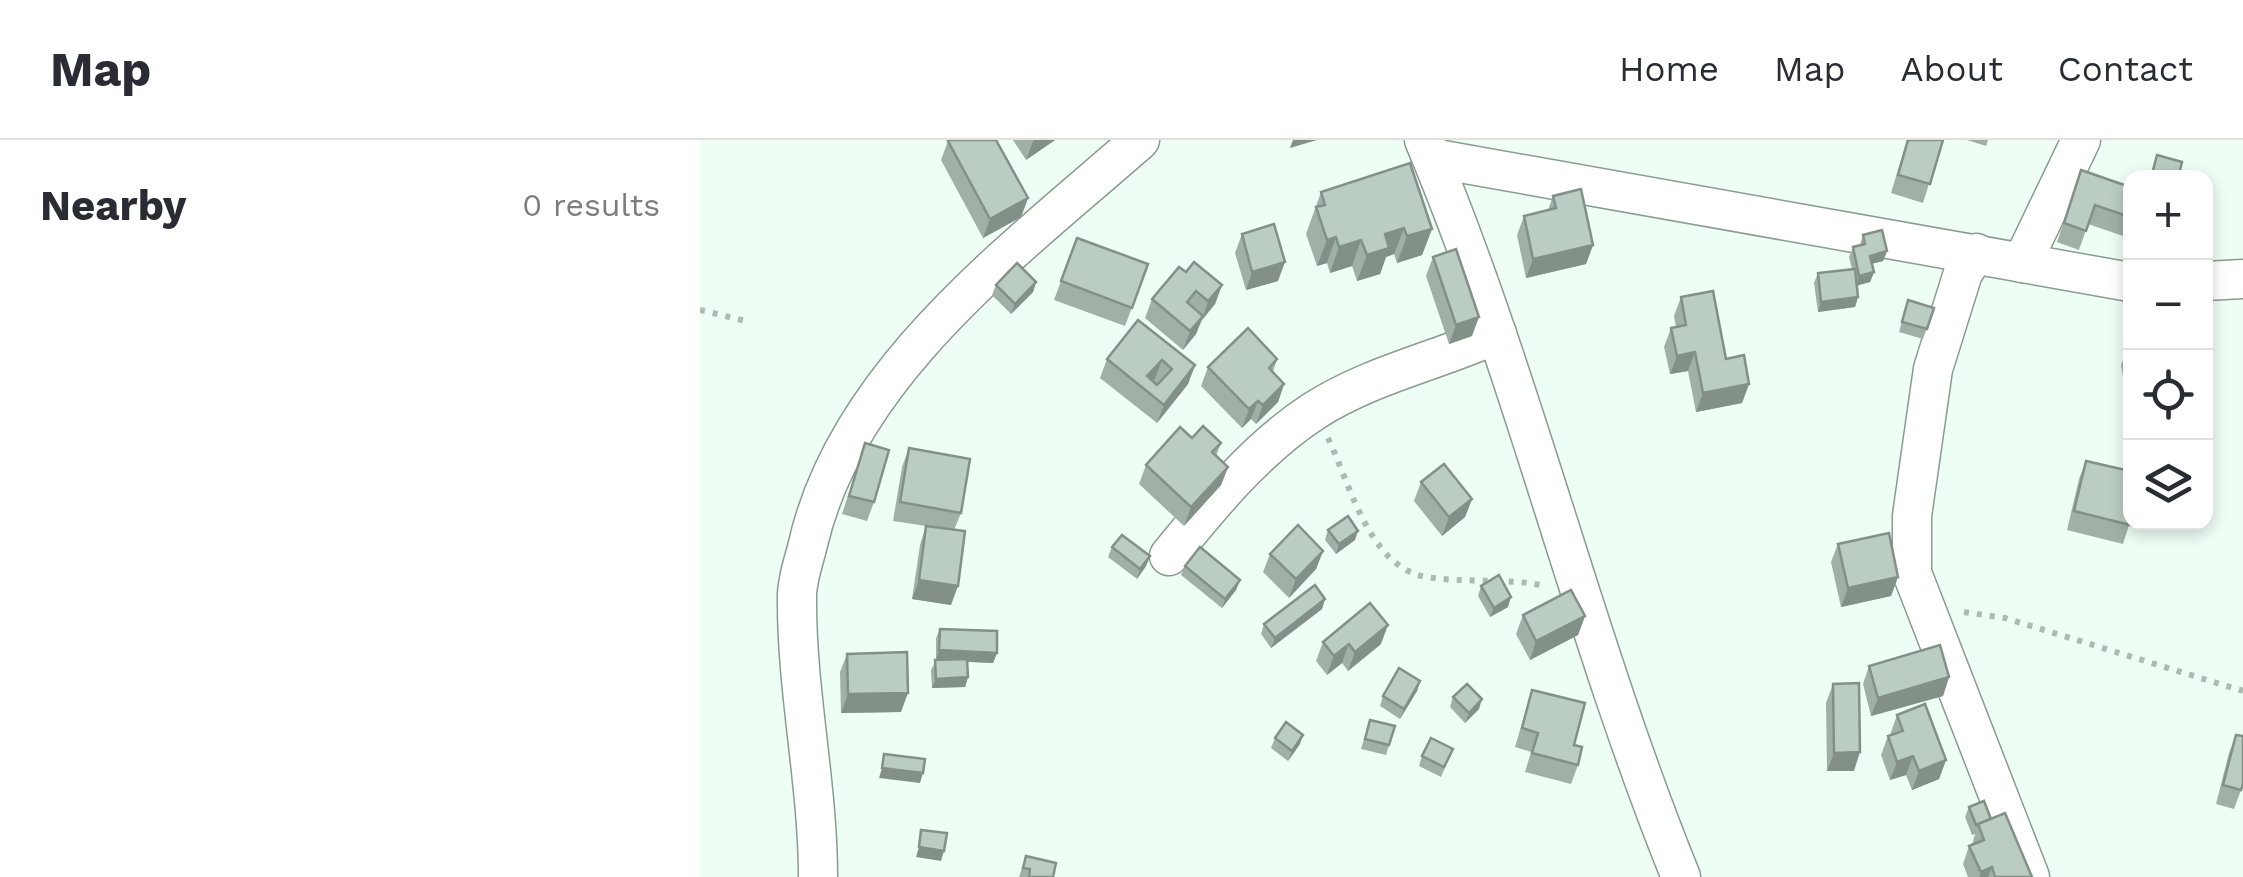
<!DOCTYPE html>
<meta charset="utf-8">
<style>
:root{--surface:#fff;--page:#f7f7f7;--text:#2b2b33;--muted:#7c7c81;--line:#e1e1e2}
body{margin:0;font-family:"Work Sans",sans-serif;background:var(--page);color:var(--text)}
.controls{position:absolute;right:30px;top:30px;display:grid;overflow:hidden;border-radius:20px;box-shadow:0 5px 15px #0003}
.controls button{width:90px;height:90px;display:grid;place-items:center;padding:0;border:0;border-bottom:2px solid var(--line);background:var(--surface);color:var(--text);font:50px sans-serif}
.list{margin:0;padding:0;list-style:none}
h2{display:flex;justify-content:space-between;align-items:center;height:130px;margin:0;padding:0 40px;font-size:42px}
h2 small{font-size:32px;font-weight:400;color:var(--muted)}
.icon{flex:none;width:55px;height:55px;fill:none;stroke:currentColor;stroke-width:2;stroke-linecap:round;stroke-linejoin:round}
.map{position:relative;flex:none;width:1543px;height:737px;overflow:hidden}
header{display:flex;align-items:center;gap:60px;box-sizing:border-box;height:140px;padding:0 50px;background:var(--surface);border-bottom:2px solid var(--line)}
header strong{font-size:48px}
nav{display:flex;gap:55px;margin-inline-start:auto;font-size:35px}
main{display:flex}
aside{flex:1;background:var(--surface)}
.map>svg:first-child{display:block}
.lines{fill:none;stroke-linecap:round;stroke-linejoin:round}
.minor-casing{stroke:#8a9b91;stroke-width:41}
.path{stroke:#adbab2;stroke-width:6;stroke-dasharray:5 8;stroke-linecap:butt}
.minor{stroke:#fff;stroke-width:38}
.wall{fill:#a1b0a7}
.shaded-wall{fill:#839088}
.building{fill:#bbcdc2;stroke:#839088;stroke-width:2.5;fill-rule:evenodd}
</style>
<header>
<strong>Map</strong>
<nav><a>Home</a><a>Map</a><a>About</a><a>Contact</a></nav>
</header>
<main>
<aside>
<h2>Nearby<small>0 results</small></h2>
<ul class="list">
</ul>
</aside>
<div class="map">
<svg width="1543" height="737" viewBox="0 0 1543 737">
<rect width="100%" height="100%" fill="#effef5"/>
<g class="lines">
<defs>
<g id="minor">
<path d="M724 0C825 240 883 496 981 737"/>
<path d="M732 18 1430 142"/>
<path d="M1276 113 1263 133 1233 229 1212 376V433L1330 737"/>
<path d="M1322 123 1381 0"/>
<path d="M1506 141 1543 139"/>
<path d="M469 416C512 363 557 308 614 271 670 235 737 221 797 194"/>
<path d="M118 737C118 643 96 550 97 456 97 439 104 421 108 404 147 233 315 110 440 0"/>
</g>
</defs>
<use href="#minor" class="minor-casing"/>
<g class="path">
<path d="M0 170 46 181"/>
<path d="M628 298C650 344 669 427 726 437 764 443 803 438 841 445"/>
<path d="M1264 472 1305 478 1543 551"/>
</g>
<use href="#minor" class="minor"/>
</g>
<g class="wall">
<path d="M313 0H355L326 20Z"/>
<path d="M1207 0H1243L1223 63 1191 53Z"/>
<path d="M1267 0H1288L1286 6Z"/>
<path d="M248 1 328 58 321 77 283 98 241 20Z"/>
<path d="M1381 30 1430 75 1423 96 1388 84 1379 110 1357 102Z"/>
<path d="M621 52 732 89 722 115 697 123 694 114 686 117 680 134 657 141 652 126 630 133 627 123 617 126 606 94Z"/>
<path d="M853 56 893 105 886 124 826 138 817 95 824 76 848 70Z"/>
<path d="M542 94 578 141 546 150 535 113Z"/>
<path d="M1163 95 1187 111 1183 121 1172 124 1174 132 1170 142 1157 145 1158 157 1155 167 1118 172 1114 143 1118 133 1152 129 1149 117 1153 107 1160 105Z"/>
<path d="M377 98 448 124 425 186 354 160Z"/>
<path d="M733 117 772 196 749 204 726 136Z"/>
<path d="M486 132 522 145 515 164 502 180 496 194 483 210 445 178 452 159Z"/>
<path d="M336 142 333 152 311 174 292 155 296 145Z"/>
<path d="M981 157 1026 219 1049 244 1042 263 996 272 988 231 970 234 964 207 971 188 976 187 974 176Z"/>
<path d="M1208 160 1234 168 1223 199 1199 192Z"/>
<path d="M438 180 495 225 488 244 457 283 400 238 407 219Z"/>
<path d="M1430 214V270H1429L1421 225 1425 215Z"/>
<path d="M577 219 573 232 584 244 578 262 556 284 551 279 542 288 501 246 508 227Z"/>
<path d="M492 298 521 303 516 316 528 327 521 345 484 386 439 344 446 325Z"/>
<path d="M165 303 174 362 167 381 142 374Z"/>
<path d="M209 308 261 373 254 390 251 465 212 459 220 405 226 386 193 381 202 327Z"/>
<path d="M1386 321 1430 382 1423 404 1367 390 1379 339Z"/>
<path d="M721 342 772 359 765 377 742 396 714 361Z"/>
<path d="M628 390 655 400 636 414 625 400Z"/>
<path d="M1138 404 1198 437 1191 456 1141 467 1131 422Z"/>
<path d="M412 407 450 416 446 426 437 439 408 417Z"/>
<path d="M623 411 616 429 589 458 563 432 570 414Z"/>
<path d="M485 426 540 440 536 450 522 468 481 435Z"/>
<path d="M781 446 808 467 790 477 778 456Z"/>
<path d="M625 459 622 469 571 508 561 494 564 484Z"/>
<path d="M823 475 885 476 878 495 830 520 816 494Z"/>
<path d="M240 489 297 513 293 523 268 522V537L265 547 232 548 231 530 236 520V498Z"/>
<path d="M623 502 681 504 648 531 642 523 627 535 616 521Z"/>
<path d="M147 514 201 572 141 573 140 532Z"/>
<path d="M1169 526 1249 537 1243 556 1171 576 1163 544Z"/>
<path d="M720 541 717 551 700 579 680 566 683 556Z"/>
<path d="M1133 544 1154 631H1127L1126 563Z"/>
<path d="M832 550 874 605 878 625 871 644 825 632 831 612 815 607Z"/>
<path d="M753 557 779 569 765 583 750 567Z"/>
<path d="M1197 575 1246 620 1239 639 1212 650 1206 635 1190 640 1181 615 1188 596 1190 595Z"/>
<path d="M670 580 689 605 686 615 661 609Z"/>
<path d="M1536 595 1541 650 1534 669 1516 664 1529 613Z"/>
<path d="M575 598 600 604 588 621 571 608Z"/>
<path d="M753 609 741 637 719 626 722 616Z"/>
<path d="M1269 667 1291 679 1332 737H1268L1263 724 1269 706 1272 705 1275 694 1272 695 1265 677Z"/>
<path d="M326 716 353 737H319Z"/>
</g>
<g class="shaded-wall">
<path d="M335 0H355L326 20 333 1Z"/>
<path d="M593 0H617L590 8Z"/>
<path d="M328 58 321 77 283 98 290 79Z"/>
<path d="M704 88 694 114 686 117 680 134 657 141 667 115 685 94Z"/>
<path d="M732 89 722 115 697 123 707 96Z"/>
<path d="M636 97 627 123 617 126 627 100Z"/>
<path d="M661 100 652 126 630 133 639 107Z"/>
<path d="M893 105 886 124 826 138 833 119Z"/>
<path d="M1187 111 1183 121 1166 125 1170 116Z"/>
<path d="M585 122 578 141 546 150 552 132Z"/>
<path d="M1174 132 1170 142 1156 146 1159 136Z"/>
<path d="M336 142 333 152 311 174 315 164Z"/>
<path d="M522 145 515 164 502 180 508 161Z"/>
<path d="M1158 157 1155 167 1118 172 1121 162Z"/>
<path d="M503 176 496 194 483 210 490 191Z"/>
<path d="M779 177 772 196 749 204 756 185Z"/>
<path d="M995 212 988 231 970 234 977 216Z"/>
<path d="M462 220 455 239 445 250 447 236Z"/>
<path d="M495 225 488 244 457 283 464 265Z"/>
<path d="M584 244 578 262 556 284 563 265Z"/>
<path d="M1049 244 1042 263 996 272 1003 253Z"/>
<path d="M558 261 551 279 542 288 549 269Z"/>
<path d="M528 327 521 345 484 386 491 367Z"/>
<path d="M772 359 765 377 742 396 749 377Z"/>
<path d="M658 391 655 400 636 414 639 404Z"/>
<path d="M623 411 616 429 589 458 596 439Z"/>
<path d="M450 416 446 426 437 439 440 429Z"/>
<path d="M1198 437 1191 456 1141 467 1148 448Z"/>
<path d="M219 440 258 446 251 465 212 459Z"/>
<path d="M540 440 536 450 522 468 525 459Z"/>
<path d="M811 457 808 467 790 477 794 468Z"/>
<path d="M625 459 622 469 571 508 575 498Z"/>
<path d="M885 476 878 495 830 520 836 501Z"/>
<path d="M688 485 681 504 648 531 655 512Z"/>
<path d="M649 504 642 523 627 535 634 516Z"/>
<path d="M239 510 297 513 293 523 236 520Z"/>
<path d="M268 537 265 547 232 548 236 539Z"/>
<path d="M1249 537 1243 556 1171 576 1178 558Z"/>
<path d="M720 541 717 551 700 579 704 569Z"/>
<path d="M208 553 201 572 141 573 148 554Z"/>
<path d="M782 559 779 569 765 583 769 573Z"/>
<path d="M603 595 600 604 588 621 592 611Z"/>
<path d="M1160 612 1154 631H1127L1134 613Z"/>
<path d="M1213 616 1206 635 1190 640 1197 622Z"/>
<path d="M1246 620 1239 639 1212 650 1219 631Z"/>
<path d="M182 628 223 633 220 643 179 638Z"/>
<path d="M219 707 244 711 241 721 216 717Z"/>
<path d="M1292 727 1288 737H1279L1281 732Z"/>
</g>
<g class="building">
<path d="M249 0H296L328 58 290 79 248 1Z"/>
<path d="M1208 0H1243L1230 44 1198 35Z"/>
<path d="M1457 15 1482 22 1478 38H1451Z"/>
<path d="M710 23 732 89 707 96 704 88 685 94 689 108 667 115 661 100 639 107 636 97 627 100 616 67 625 65 621 52Z"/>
<path d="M1381 30 1430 47V77L1395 65 1386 91 1364 83Z"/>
<path d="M881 49 893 105 833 119 824 76 856 68 853 56Z"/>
<path d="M574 84 585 122 552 132 542 94Z"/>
<path d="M1182 90 1187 111 1170 116 1174 132 1159 136 1153 107 1165 104 1163 95Z"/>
<path d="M377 98 448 124 432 168 361 141Z"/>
<path d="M756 109 779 177 756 185 733 117Z"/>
<path d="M494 122 522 145 508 161 496 151 487 162 503 176 490 191 452 159 479 127 486 132Z"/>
<path d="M317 123 336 142 315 164 296 145Z"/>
<path d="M1155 129 1158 157 1121 162 1118 133Z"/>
<path d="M1013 151 1026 219 1044 215 1049 244 1003 253 995 212 977 216 971 188 986 185 981 157Z"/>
<path d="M1208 160 1234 168 1227 189 1202 182Z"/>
<path d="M438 180 495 225 464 265 407 219ZM462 220 472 229 457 245 447 236Z"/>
<path d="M548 188 577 219 569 228 584 244 563 265 558 261 549 269 508 227Z"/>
<path d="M1430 214V246L1425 215Z"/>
<path d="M503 286 521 303 512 312 528 327 491 367 446 325 480 287 492 298Z"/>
<path d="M165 303 189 310 174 362 149 356Z"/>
<path d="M209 308 270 319 261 373 200 362Z"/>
<path d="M1386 321 1430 331V385L1374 371Z"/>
<path d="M744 324 772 359 749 377 721 342Z"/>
<path d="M648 376 658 391 639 404 628 390Z"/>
<path d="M598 385 623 411 596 439 570 414Z"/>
<path d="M226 386 265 391 258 446 219 440Z"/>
<path d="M1189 393 1198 437 1148 448 1138 404Z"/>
<path d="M422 395 450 416 440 429 412 407Z"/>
<path d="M500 407 540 440 525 459 485 426Z"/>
<path d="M799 435 811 457 794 468 781 446Z"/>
<path d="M615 445 625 459 575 498 564 484Z"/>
<path d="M871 450 885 476 836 501 823 475Z"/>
<path d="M670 463 688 485 655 512 649 504 634 516 623 502Z"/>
<path d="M240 489 297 491V513L239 510Z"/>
<path d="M1240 505 1249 537 1178 558 1169 526Z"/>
<path d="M207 512 208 553 148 554 147 514Z"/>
<path d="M267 519 268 537 236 539 235 520Z"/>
<path d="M699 528 720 541 704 569 683 556Z"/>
<path d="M1159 543 1160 612 1134 613 1133 544Z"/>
<path d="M767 544 782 559 769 573 753 557Z"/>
<path d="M832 550 885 563 874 605 882 607 878 625 832 613 838 593 822 588Z"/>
<path d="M1225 564 1246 620 1219 631 1213 616 1197 622 1188 596 1203 591 1197 575Z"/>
<path d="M670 580 695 586 689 605 665 599Z"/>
<path d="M586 582 603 595 592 611 575 598Z"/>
<path d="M1536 595 1543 596V644L1541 650 1523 645Z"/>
<path d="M731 598 753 609 744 627 722 616Z"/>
<path d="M184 614 225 619 223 633 182 628Z"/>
<path d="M1284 661 1291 679 1276 685 1269 667Z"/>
<path d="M1305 673 1332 737H1295L1292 727 1281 732 1269 706 1284 700 1278 684Z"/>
<path d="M221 690 247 693 244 711 219 707Z"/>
<path d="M326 716 356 723 353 737H329L330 729 323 728Z"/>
</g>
</svg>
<div class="controls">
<button>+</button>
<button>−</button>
<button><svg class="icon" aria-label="locate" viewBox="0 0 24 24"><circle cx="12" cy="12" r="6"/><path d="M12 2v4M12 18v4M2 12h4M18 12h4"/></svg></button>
<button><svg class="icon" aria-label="layers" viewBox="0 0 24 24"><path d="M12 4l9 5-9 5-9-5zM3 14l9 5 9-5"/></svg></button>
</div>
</div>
</main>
